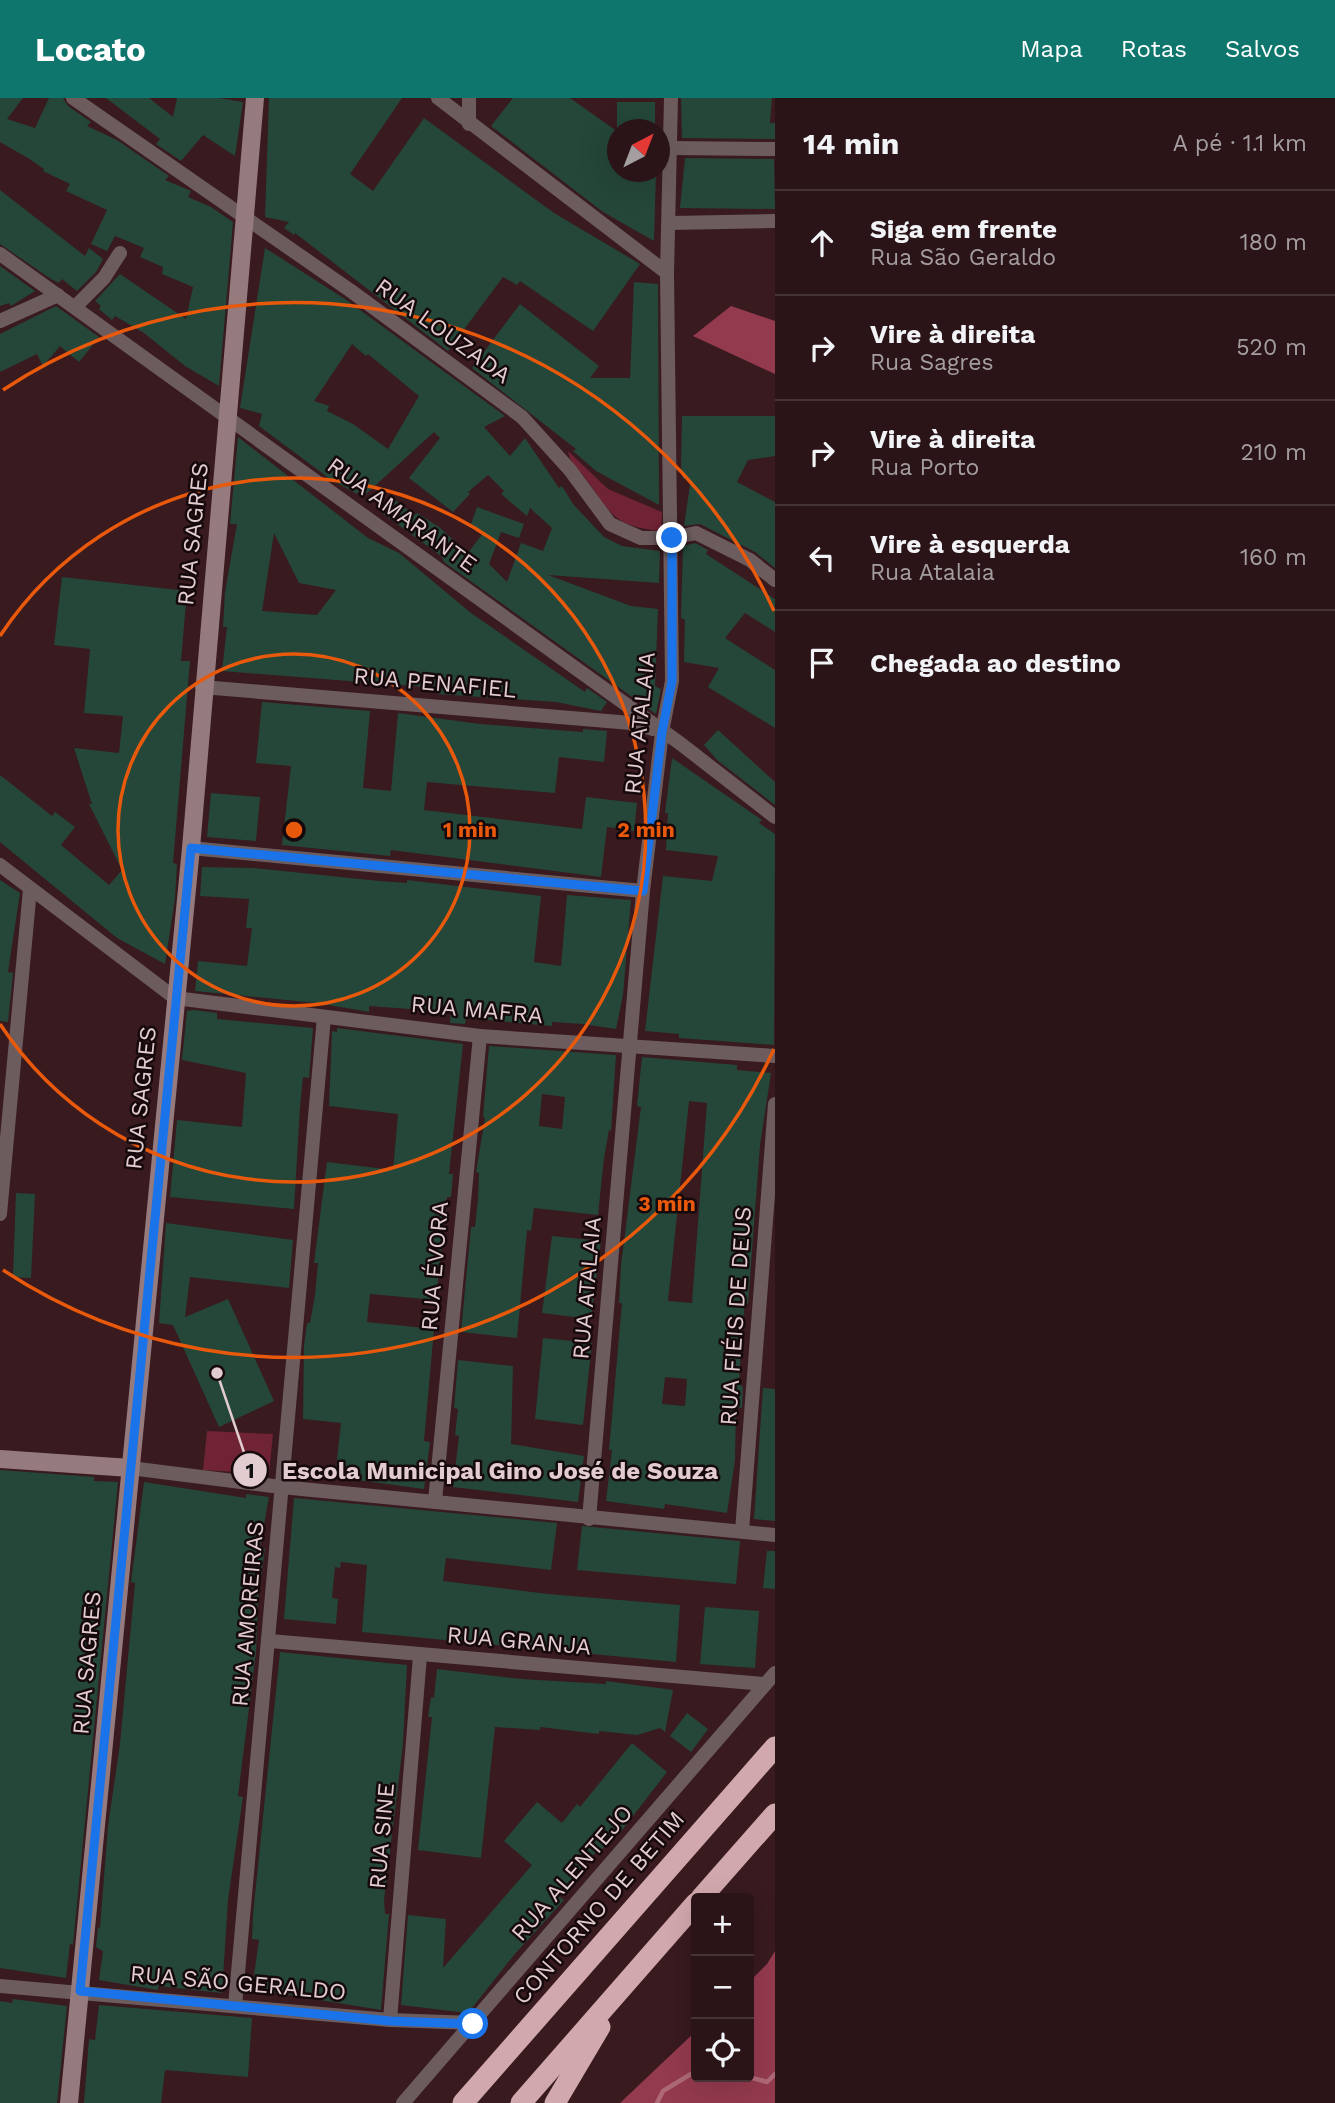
<!DOCTYPE html>
<html lang="pt">
<meta charset="utf-8">
<style>
:root{--surface:#2a1417;--page:#321d20;--text:#f1f3f6;--muted:#a59ea1;--line:#463336;--accent:#0f766e}
body{margin:0;font-family:"Work Sans",sans-serif;background:var(--page);color:var(--text)}
.controls{position:absolute;right:21px;bottom:21px;display:grid;overflow:hidden;border-radius:7px;box-shadow:0 7px 28px #0002}
.controls button{width:63px;height:63px;display:grid;place-items:center;padding:0;border:0;border-bottom:2px solid var(--line);background:var(--surface);color:var(--text);font:35px sans-serif}
.compass{position:absolute;left:607px;top:21px;width:63px;height:63px;border-radius:50%;background:var(--surface);box-shadow:0 7px 28px #0002;rotate:42deg}
.stop{position:absolute;width:21px;height:21px;margin:-16px;border:5px solid #1a73e8;border-radius:50%;background:#fff}
.stop.end{background:#1a73e8;border-color:#fff;box-shadow:0 2px 7px #0008}
.list{margin:0;padding:0;list-style:none}
h2{display:flex;justify-content:space-between;align-items:center;height:91px;margin:0;padding:0 28px;font-size:30px}
h2 small{font-size:23px;font-weight:400;color:var(--muted)}
.list li{display:grid;grid-template-columns:46px 1fr auto;gap:21px;align-items:center;box-sizing:border-box;height:105px;padding:0 28px;border-top:2px solid var(--line)}
.list b{display:block;font-size:26px;white-space:nowrap}
.list p{margin:0;font-size:23px;white-space:nowrap;color:var(--muted)}
.list em{font-size:23px;font-style:normal;color:var(--muted)}
.icon{flex:none;width:38px;height:38px;fill:none;stroke:currentColor;stroke-width:2;stroke-linecap:round;stroke-linejoin:round}
.map{position:relative;flex:none;width:775px;height:2005px;overflow:hidden}
header{display:flex;align-items:center;gap:42px;box-sizing:border-box;height:98px;padding:0 35px;background:var(--accent);color:#fff}
header strong{font-size:33px}
nav{display:flex;gap:38px;margin-inline-start:auto;font-size:24px}
main{display:flex}
aside{flex:1;background:var(--surface)}
.map>svg:first-child{display:block}
.green{fill:#6f2335}
.forest{fill:#943a4e}
.lines{fill:none;stroke-linecap:round;stroke-linejoin:round}
.stream{stroke:#ae6977;stroke-width:4.5}
.building{fill:#244739;fill-rule:evenodd}
.street{stroke:#6c5c5e;stroke-width:14}
.secondary{stroke:#957b7e;stroke-width:18}
.highway{stroke:#d1a8ae;stroke-width:21}
.route{stroke:#1a73e8;stroke-width:9}
.ring{fill:none;stroke:#e8590c;stroke-width:3.5}
.labels{text-anchor:middle;dominant-baseline:central;stroke-width:5;stroke-linejoin:round;paint-order:stroke}
.street-label{font-size:23px;fill:#e2cccf;stroke:#16090b}
.centre{fill:#e8590c;stroke:#16090b;stroke-width:3.5}
.ring-label{font-size:21px;text-anchor:middle;font-weight:bold;fill:#e8590c;stroke:#16090b;stroke-width:5;stroke-linejoin:round;paint-order:stroke}
.leader{fill:none;stroke:#e2cccf;stroke-width:2.5}
.callout-dot{fill:#e2cccf;stroke:#16090b;stroke-width:2.5}
.mark-label{font-size:21px;text-anchor:middle;font-weight:bold;fill:#111}
.callout-label{font-size:24px;text-anchor:middle;font-weight:bold;fill:#e2cccf;stroke:#16090b;stroke-width:5;stroke-linejoin:round;paint-order:stroke}
</style>
<header>
<strong>Locato</strong>
<nav><a>Mapa</a><a>Rotas</a><a>Salvos</a></nav>
</header>
<main>
<div class="map">
<svg width="775" height="2005" viewBox="0 0 775 2005">
<rect width="100%" height="100%" fill="#381a1f"/>
<g class="green">
<path d="M568 353 608 391 662 414 661 433C609 428 610 412 582 376 576 368 569 364 568 353Z"/>
<path d="M207 1333 273 1336 269 1376 203 1372Z"/>
</g>
<g class="forest">
<path d="M731 208 775 223V276L693 238Z"/>
<path d="M775 1853V2005H620L696 1933V1979H749V1884L767 1866Z"/>
</g>
<g class="lines">
<g class="stream">
<path d="M749 1979 767 1984 775 1976"/>
<path d="M657 2005 663 1993 696 1973"/>
</g>
</g>
<g class="building">
<path d="M0 0H23L7 21 35 30 49 0H63L68 8 91 24 87 28 117 42 169 78 165 82 191 93 188 99 211 109 233 124 219 288 185 268 144 235 115 218 112 222 99 211 101 208 95 203 120 176 186 221 193 189 162 176 163 169 140 159 144 150 115 138 107 153 91 146 107 112 66 93 70 86 43 73 44 71 28 60 0 44Z"/>
<path d="M106 0H149L173 19 177 0H219L243 4 235 58 203 37 181 63 156 46 160 41Z"/>
<path d="M269 0H402L350 76 373 93 424 20 554 115 640 166 593 233 520 183 517 187 503 179 448 253 295 135 294 137 284 130 289 124 265 119Z"/>
<path d="M513 0H570L618 34V74H656L654 143 603 114 491 28Z"/>
<path d="M681 0H772L770 25H775V41L682 40Z"/>
<rect x="617" y="4" width="38" height="28"/>
<path d="M685 60 774 61 775 111 680 110Z"/>
<path d="M0 92 85 158 89 150 103 161 96 174 77 193 62 181 59 185 51 181 0 146Z"/>
<path d="M265 150 345 201 505 318 484 329 510 358 525 340 559 390 562 388 573 406 604 439 622 448 660 453 659 485 548 477 631 508 658 511 655 588 661 591 656 616 444 464 441 458 382 415 393 401 415 417 417 415 439 429 468 455 484 434 470 429 477 409 524 426 519 440 501 434 489 466 507 484 521 445 543 453 552 430 530 410 527 418 501 396 504 393 488 377 468 394 470 396 453 414 409 380 440 340 434 334 366 396 359 392 357 396 330 381 259 328 262 316 240 310ZM352 246 366 258 368 256 419 298 388 351 353 326 327 313 329 308 314 303Z"/>
<path d="M0 168 35 193 11 208 9 205 0 208Z"/>
<path d="M634 184 658 186 659 407 596 373 573 353 576 351 472 270 520 206 599 268 590 280H630Z"/>
<path d="M56 208 99 239 79 264 60 248 43 268 37 256 0 274V236Z"/>
<path d="M682 318H775V358L748 362 737 384 775 404V470L755 454 700 426 684 428 690 387 688 381H683L681 370Z"/>
<path d="M238 339 368 440 399 455 471 515 585 594 587 590 607 604 601 613 556 604 438 596V590L222 573 227 529H223L225 494 237 426H230ZM274 435 299 485 336 492 317 517 262 513Z"/>
<path d="M695 445 708 452 706 456 775 501V534L745 515 725 540 775 572V630L708 589 719 570 684 564 685 522 681 520 683 448Z"/>
<path d="M62 479 187 493 181 563H190L173 765 177 766 175 800 165 866 117 840 0 744V677L52 718 55 714 75 729 61 747 109 787 122 772 89 706H92L74 650 119 655 123 618 84 615 90 551 54 547Z"/>
<path d="M262 604 370 613 363 690 391 693 398 615 480 626 583 634V631L607 633 604 664 559 659 555 695 427 684 424 712 582 731 586 699 637 705 634 733 607 729 601 779 391 752 390 758 282 747 291 668 256 665Z"/>
<path d="M718 632 775 684V707L717 662 704 647Z"/>
<path d="M672 660 762 722 759 725 775 736 774 947 679 940V936L645 933 663 778 712 783 718 758 666 752 668 715H665Z"/>
<path d="M211 695 260 699 256 743 207 739Z"/>
<path d="M202 769 253 770 379 783 407 785V782L541 798 534 864 561 868 567 797 631 802 623 897 616 931 583 926 552 924V928L466 920 465 926 450 925 451 914 369 908V914L317 905 195 893 198 863 247 868 252 830H246L249 801 200 798Z"/>
<path d="M0 782 20 795 8 874 13 875 8 924 0 923Z"/>
<path d="M194 912 217 915V921L313 930 309 980 303 979 300 1009 294 1111 170 1099 177 1022 242 1029 246 975 182 962 187 913Z"/>
<path d="M337 930 463 946 449 1076H453L451 1099H447L436 1202 370 1196 367 1224 434 1231 424 1343 430 1344 424 1391 335 1379 341 1325 303 1321 304 1248 307 1225H310L315 1197 318 1165H314L327 1064 393 1072 396 1039 398 1016 329 1008 332 933 337 934Z"/>
<path d="M489 948 616 957 611 1033 609 1032 604 1060 598 1117 534 1110 531 1133 527 1132 517 1240 461 1234 471 1129H475L478 1101 479 1075 476 1074 485 1020 483 1019ZM542 996 565 999 562 1031 539 1028Z"/>
<path d="M642 959 737 967V972L771 975 760 1047 748 1206 745 1205 742 1231 739 1286 743 1289 742 1310 736 1309 735 1362 727 1415 665 1406 664 1411 606 1403 612 1352H609L622 1205H619L621 1167 641 1009 637 1008ZM689 1003 707 1005 692 1205 668 1203ZM665 1279 687 1281 685 1308 662 1306Z"/>
<path d="M16 1095 35 1096 31 1180 13 1179Z"/>
<path d="M166 1125 293 1142 289 1190 190 1179 185 1219 228 1201 274 1303 219 1329 173 1227 159 1225Z"/>
<path d="M552 1138 601 1143 591 1221 542 1215Z"/>
<path d="M543 1240 592 1245 583 1327 535 1321Z"/>
<path d="M458 1262 513 1268 511 1346 584 1358 578 1404 453 1389 459 1338 455 1337 458 1311 454 1310Z"/>
<path d="M763 1290 775 1291V1423L754 1421Z"/>
<path d="M0 1372 94 1379V1383L118 1384 73 1847 70 1846 66 1880 0 1870Z"/>
<path d="M144 1384 246 1400V1396L269 1399 260 1449 265 1450 258 1502 256 1554 238 1698 243 1699 228 1802 222 1895 158 1888V1892L99 1882 103 1853 96 1849 98 1829 100 1830 108 1728 120 1646 135 1485 131 1484Z"/>
<path d="M294 1400 557 1425 551 1472 446 1460 443 1483 548 1496 680 1507 676 1564 362 1534 367 1467 341 1464 340 1470 335 1469 332 1500 338 1501 336 1526 284 1521Z"/>
<path d="M582 1428 740 1443 736 1486 577 1472Z"/>
<path d="M767 1453H775V1491L763 1490Z"/>
<path d="M705 1509 759 1513 755 1570 700 1566Z"/>
<path d="M280 1554 407 1567 403 1646 384 1802 385 1816H389L381 1912 252 1891 259 1842 252 1841 253 1816Z"/>
<path d="M437 1571 521 1581 606 1586V1583L673 1592 665 1634 660 1630 637 1637 599 1633V1636L540 1629V1632L495 1629 481 1760 418 1752 432 1619H428L431 1599 434 1600Z"/>
<path d="M687 1615 708 1631 691 1654 670 1638Z"/>
<path d="M632 1645 667 1674 619 1736 616 1734 599 1755 597 1753 558 1798 564 1802 514 1857 468 1915 401 1907 408 1817 446 1821 443 1870 532 1767 504 1743 537 1704 562 1725 577 1706 580 1709Z"/>
<path d="M13 1901 67 1908 57 2005H0V1903L12 1905Z"/>
<path d="M99 1907 252 1920 248 1979 165 1972 161 2005H84L89 1941 95 1942Z"/>
</g>
<g class="lines">
<g class="street">
<path d="M73 0 351 193 522 319 570 372 610 426 641 440H672L696 435 750 462 775 482"/>
<path d="M438 0 667 175"/>
<path d="M469 0V26"/>
<path d="M670 50 775 51"/>
<path d="M670 125 775 123"/>
<path d="M0 156 681 646 775 719"/>
<path d="M75 209 104 180 120 155"/>
<path d="M0 223 58 197"/>
<path d="M202 589 631 625 653 631"/>
<path d="M191 750 643 793"/>
<path d="M0 767 175 900 480 938 775 958"/>
<path d="M0 1116 30 791"/>
<path d="M130 1370 281 1389 775 1437"/>
<path d="M435 1403 480 938"/>
<path d="M589 1421 643 793 662 634 672 583 667 175 671 0"/>
<path d="M742 1433 775 1006"/>
<path d="M270 1543 765 1586"/>
<path d="M0 1888 390 1922 473 1925"/>
<path d="M235 1908 324 919"/>
<path d="M390 1922 420 1558"/>
<path d="M403 2005 775 1575"/>
</g>
<g class="secondary">
<path d="M0 1361 130 1370"/>
<path d="M69 2005 191 750 255 0"/>
</g>
<g class="highway">
<path d="M701 1800 775 1716"/>
<path d="M463 2005 775 1649"/>
<path d="M521 2005 696 1805"/>
<path d="M555 2005 600 1929"/>
</g>
</g>
<g class="lines">
<path class="route" d="M473 1926 390 1923 80 1893 191 750 643 793 662 634 672 583V440"/>
</g>
<g class="ring">
<circle cx="294" cy="732" r="176"/>
<path d="M0 538A352 352 0 1 1 0 926"/>
<path d="M774 951A528 528 0 0 1 3 1172M3 292A528 528 0 0 1 774 513"/>
</g>
<g class="labels">
<g class="street-label">
<text transform="translate(443 233) rotate(36)">RUA LOUZADA</text>
<text transform="translate(402 417) rotate(36)">RUA AMARANTE</text>
<text transform="translate(193 436) rotate(-84)">RUA SAGRES</text>
<text transform="translate(435 585) rotate(5)">RUA PENAFIEL</text>
<text transform="translate(640 625) rotate(-84)">RUA ATALAIA</text>
<text transform="translate(477 912) rotate(5)">RUA MAFRA</text>
<text transform="translate(141 1000) rotate(-84)">RUA SAGRES</text>
<text transform="translate(435 1168) rotate(-85)">RUA ÉVORA</text>
<text transform="translate(587 1190) rotate(-85)">RUA ATALAIA</text>
<text transform="translate(736 1218) rotate(-86)">RUA FIÉIS DE DEUS</text>
<text transform="translate(248 1516) rotate(-85)">RUA AMOREIRAS</text>
<text transform="translate(519 1543) rotate(5)">RUA GRANJA</text>
<text transform="translate(87 1565) rotate(-85)">RUA SAGRES</text>
<text transform="translate(382 1738) rotate(-85)">RUA SINE</text>
<text transform="translate(572 1775) rotate(-49)">RUA ALENTEJO</text>
<text transform="translate(599 1810) rotate(-49)">CONTORNO DE BETIM</text>
<text transform="translate(238 1885) rotate(5)">RUA SÃO GERALDO</text>
</g>
</g>
<circle cx="294" cy="732" r="10" class="centre"/>
<g class="ring-label">
<text x="470" y="739">1 min</text>
<text x="646" y="739">2 min</text>
<text x="667" y="1113">3 min</text>
</g>
<path class="leader" d="M217 1275L250 1372"/>
<g class="callout-dot">
<circle cx="217" cy="1275" r="7"/>
<circle cx="250" cy="1372" r="18"/>
</g>
<g class="mark-label">
<text x="250" y="1380">1</text>
</g>
<g class="callout-label">
<text x="500" y="1381">Escola Municipal Gino José de Souza</text>
</g>
</svg>
<div class="controls">
<button>+</button>
<button>−</button>
<button><svg class="icon" aria-label="locate" viewBox="0 0 24 24"><circle cx="12" cy="12" r="6"/><path d="M12 2v4M12 18v4M2 12h4M18 12h4"/></svg></button>
</div>
<svg class="compass" viewBox="-18 -18 36 36"><path d="M0-13l5 13h-10z" fill="#e53935"/><path d="M0 13l5-13h-10z" fill="#a59ea1"/></svg>
<div class="stop" style="left:473px;top:1926px"></div>
<div class="stop end" style="left:672px;top:440px"></div>
</div>
<aside>
<h2>14 min<small>A pé · 1.1 km</small></h2>
<ul class="list">
<li><svg class="icon" aria-label="ahead" viewBox="0 0 24 24"><path d="M12 20V5M6 11l6-6 6 6"/></svg><div><b>Siga em frente</b><p>Rua São Geraldo</p></div><em>180 m</em></li>
<li><svg class="icon" aria-label="right" viewBox="0 0 24 24"><path d="M7 20v-9h11M14 6l5 5-5 5"/></svg><div><b>Vire à direita</b><p>Rua Sagres</p></div><em>520 m</em></li>
<li><svg class="icon" aria-label="right" viewBox="0 0 24 24"><path d="M7 20v-9h11M14 6l5 5-5 5"/></svg><div><b>Vire à direita</b><p>Rua Porto</p></div><em>210 m</em></li>
<li><svg class="icon" aria-label="left" viewBox="0 0 24 24"><path d="M17 20v-9H6M10 6l-5 5 5 5"/></svg><div><b>Vire à esquerda</b><p>Rua Atalaia</p></div><em>160 m</em></li>
<li><svg class="icon" aria-label="arrive" viewBox="0 0 24 24"><path d="M6 21V4h12l-3 4 3 4H6"/></svg><div><b>Chegada ao destino</b></div></li>
</ul>
</aside>
</main>
